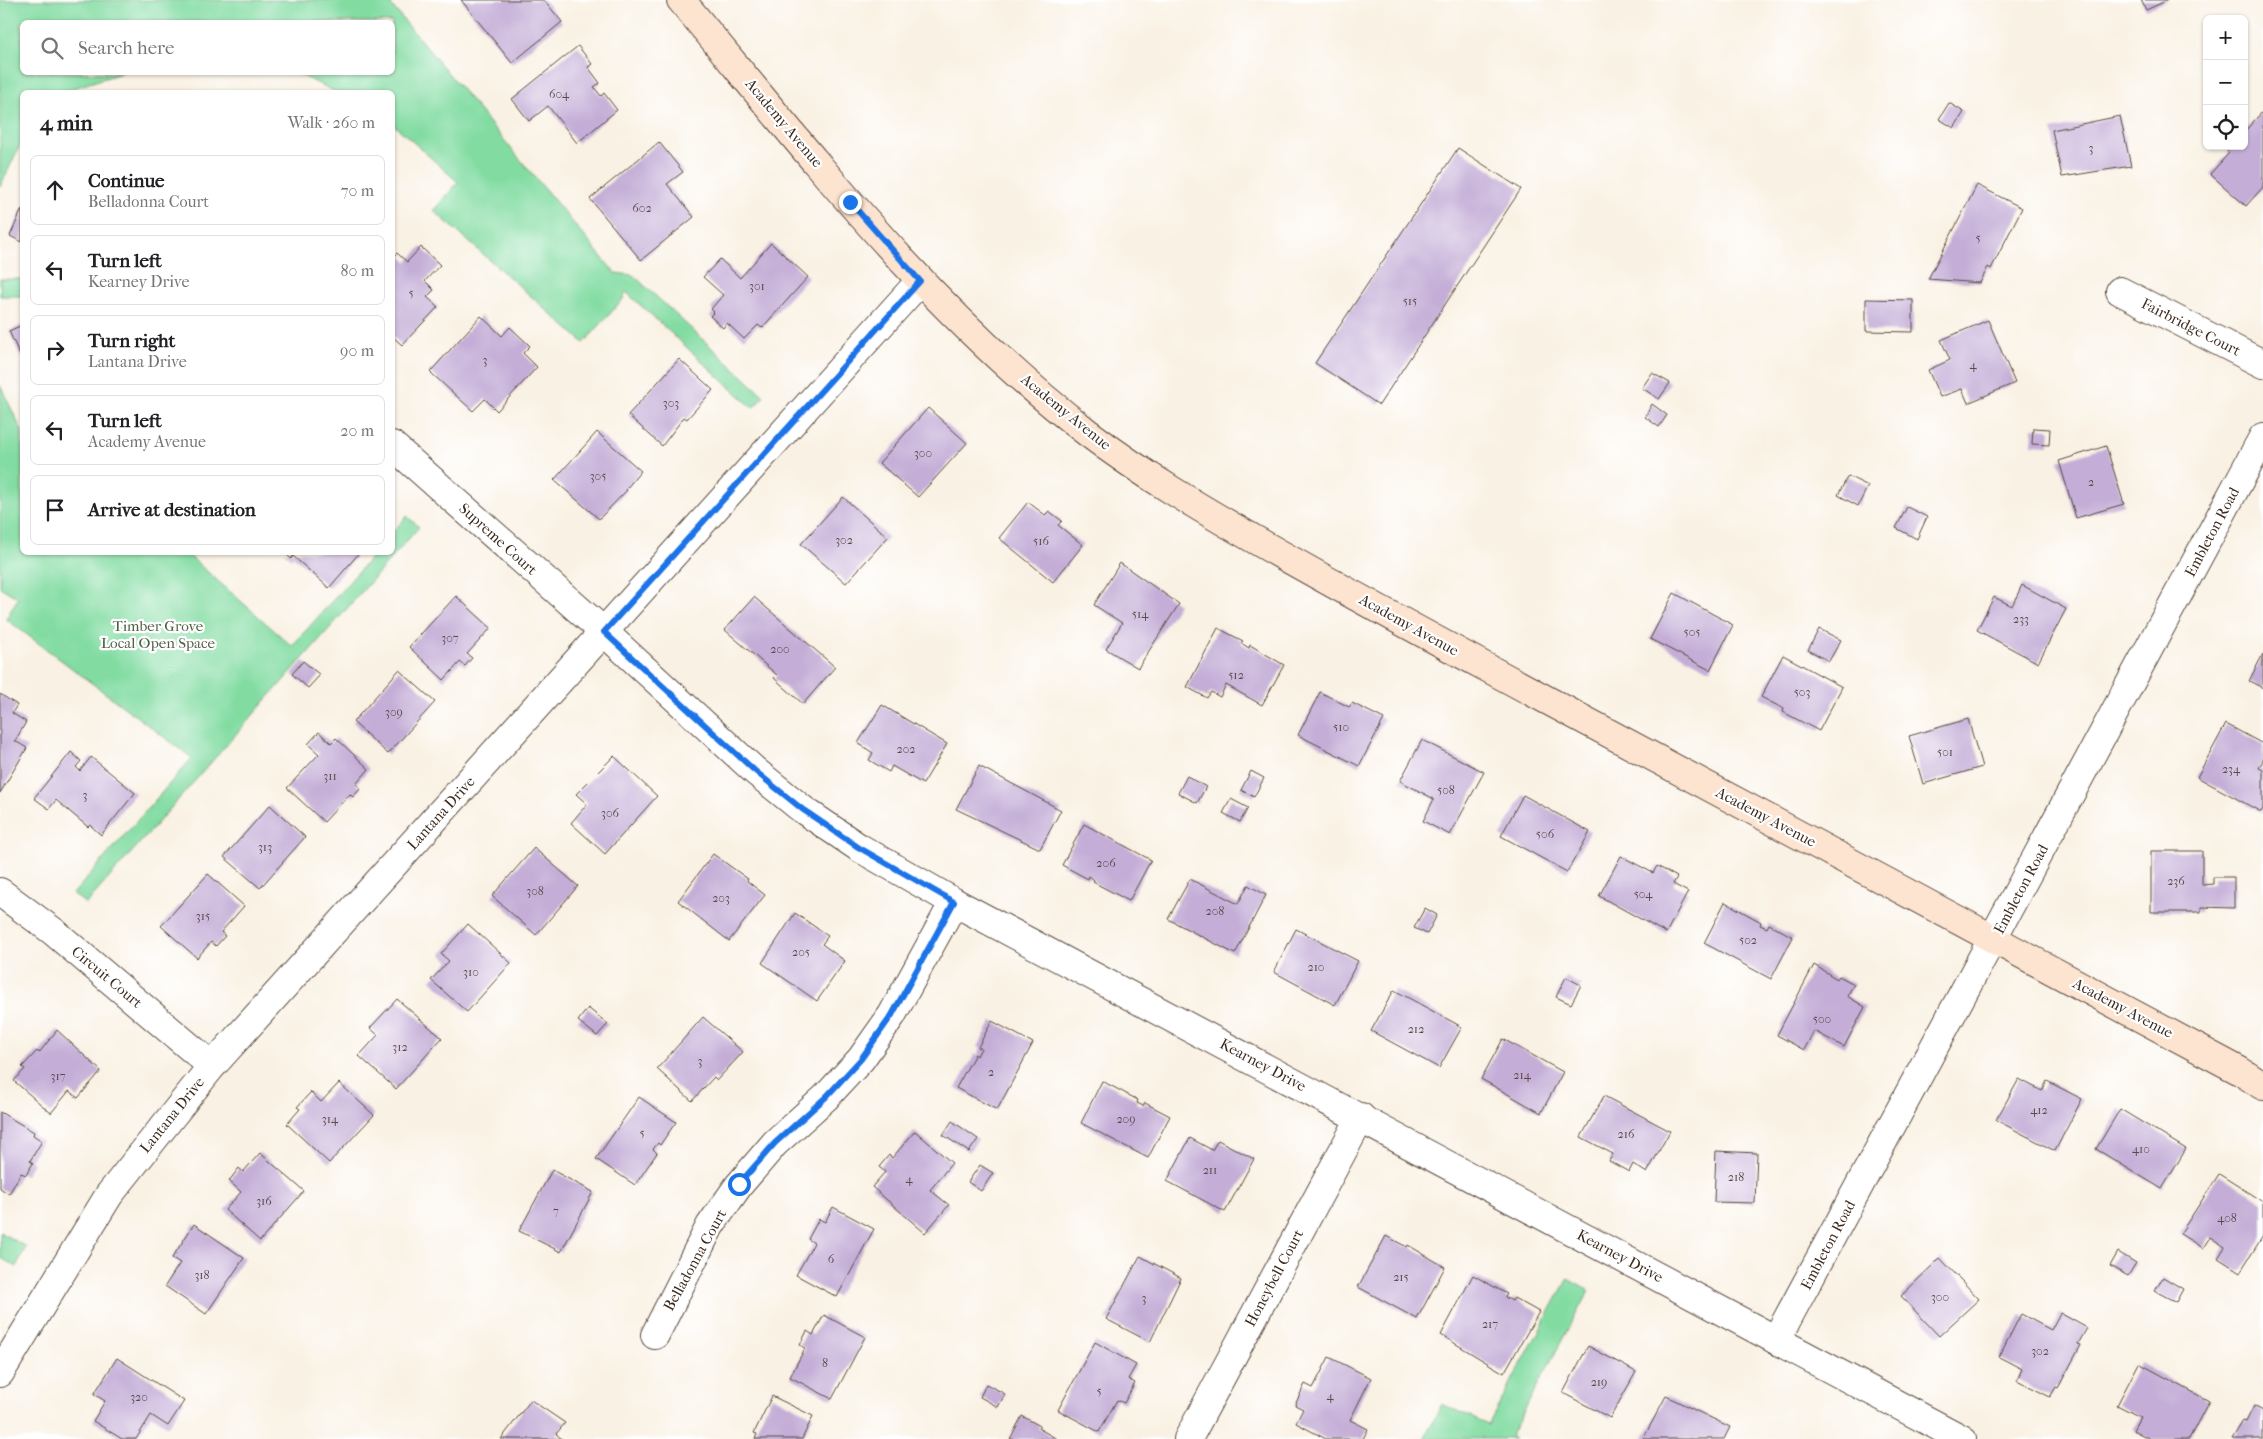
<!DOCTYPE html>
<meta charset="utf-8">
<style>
:root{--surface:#fff;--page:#f2f2f2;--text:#202124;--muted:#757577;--line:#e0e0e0}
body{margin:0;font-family:"IM FELL French Canon",serif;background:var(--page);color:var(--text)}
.controls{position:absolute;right:15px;top:15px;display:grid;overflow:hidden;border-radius:8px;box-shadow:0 1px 4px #0004}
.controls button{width:45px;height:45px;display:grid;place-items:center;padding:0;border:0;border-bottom:1px solid var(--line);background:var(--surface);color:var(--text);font:25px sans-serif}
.stop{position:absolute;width:15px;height:15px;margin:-11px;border:4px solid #1a73e8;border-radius:50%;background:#fff}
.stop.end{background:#1a73e8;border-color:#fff;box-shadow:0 1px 5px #0008}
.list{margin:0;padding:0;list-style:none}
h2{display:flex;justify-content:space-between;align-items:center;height:65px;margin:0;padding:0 20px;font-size:21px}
h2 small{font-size:16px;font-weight:400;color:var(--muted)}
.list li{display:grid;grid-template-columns:32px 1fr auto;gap:15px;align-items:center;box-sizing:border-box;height:70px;margin:0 10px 10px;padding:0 10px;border:1px solid var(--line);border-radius:8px}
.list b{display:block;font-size:19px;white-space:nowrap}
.list p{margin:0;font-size:16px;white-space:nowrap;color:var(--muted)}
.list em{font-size:16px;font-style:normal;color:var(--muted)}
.icon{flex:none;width:28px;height:28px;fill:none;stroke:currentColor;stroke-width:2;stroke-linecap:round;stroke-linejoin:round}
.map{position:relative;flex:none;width:2263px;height:1439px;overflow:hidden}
.search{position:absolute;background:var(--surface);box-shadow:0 1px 4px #0004;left:20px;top:20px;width:375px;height:55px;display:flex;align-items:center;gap:12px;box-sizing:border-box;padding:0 18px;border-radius:8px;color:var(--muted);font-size:19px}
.panel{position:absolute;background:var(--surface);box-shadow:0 1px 4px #0004;left:20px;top:90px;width:375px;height:465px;border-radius:8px}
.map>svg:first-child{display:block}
.green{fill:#82dca2;stroke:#5e8360}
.building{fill:#c4aed7}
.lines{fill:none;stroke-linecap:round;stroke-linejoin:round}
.street-casing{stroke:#58483c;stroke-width:30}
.secondary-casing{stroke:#58483c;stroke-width:30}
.street{stroke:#fff;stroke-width:28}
.secondary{stroke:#fde4d0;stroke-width:28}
.route{stroke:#1a73e8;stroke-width:6}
.labels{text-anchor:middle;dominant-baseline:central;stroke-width:4.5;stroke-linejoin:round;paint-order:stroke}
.number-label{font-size:12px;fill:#5d4b4c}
.street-label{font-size:15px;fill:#3b2a1e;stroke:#fff}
.park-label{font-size:15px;fill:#505f46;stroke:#fff}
</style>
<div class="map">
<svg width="2263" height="1439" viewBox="0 0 2263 1439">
<rect width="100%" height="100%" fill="#fff"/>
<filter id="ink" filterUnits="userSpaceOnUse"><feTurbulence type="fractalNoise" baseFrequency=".02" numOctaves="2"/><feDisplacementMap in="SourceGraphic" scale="10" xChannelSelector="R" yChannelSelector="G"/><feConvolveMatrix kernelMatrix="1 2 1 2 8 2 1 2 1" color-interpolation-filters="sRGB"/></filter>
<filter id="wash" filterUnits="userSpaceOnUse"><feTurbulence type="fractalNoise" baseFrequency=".0096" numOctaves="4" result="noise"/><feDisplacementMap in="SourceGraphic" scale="20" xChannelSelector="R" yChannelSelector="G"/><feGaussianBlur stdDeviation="1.12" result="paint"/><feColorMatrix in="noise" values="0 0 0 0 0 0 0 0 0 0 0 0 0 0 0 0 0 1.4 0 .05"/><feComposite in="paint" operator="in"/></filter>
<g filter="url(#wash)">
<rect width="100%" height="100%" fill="#f9f1e3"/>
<g class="green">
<path d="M0 0H387L615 273 633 275 764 396 753 408 626 292 623 299 584 343 434 211 458 182 393 124 392 92H336L296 73 392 72V22H22V72L121 73 61 92H22V141L0 187Z"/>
<rect x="0" y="279" width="22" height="17"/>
<path d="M0 385 22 431V552L186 553 292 646 375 553 392 552 393 532 407 516 419 527 86 904 73 894 192 758 6 619 18 598 0 587Z"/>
<path d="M0 1232 26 1247 16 1267 0 1257Z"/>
<path d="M1568 1278 1589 1290 1510 1437 1514 1439H1424L1442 1404 1488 1425Z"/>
</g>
<g id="blocks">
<g class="building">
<path d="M461 0H544L562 22 512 63Z"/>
<path d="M2141 0H2168L2146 10Z"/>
<path d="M578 46 592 64 588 67 600 83 594 87 601 96 604 93 617 110 577 143 548 106 529 121 512 99Z"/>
<path d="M1949 103 1964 112 1954 128 1939 119Z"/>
<path d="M2263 111V187L2246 206 2210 174 2229 153 2227 151 2231 146H2244V132Z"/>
<path d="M2120 116 2131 166 2062 177 2052 130Z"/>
<path d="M659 142 683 172 667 184 694 217 641 260 590 199Z"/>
<path d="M1458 148 1521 189 1379 405 1315 363Z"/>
<path d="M1977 185 2022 208 1991 269 1988 267 1980 283 1928 279Z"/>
<path d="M22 209V242L10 236Z"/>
<path d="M771 243 808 277 762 328 758 325 744 339 727 323 723 328 710 316 714 312 711 309 723 295 703 277 720 259 740 278Z"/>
<path d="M421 247 440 265 425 281 434 290 427 297 438 307 402 345 392 336V253L395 255 397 253 407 262Z"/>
<path d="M1866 299 1913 300V332L1866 331Z"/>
<path d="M481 316 502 336 510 327 530 346 523 353 537 367 497 411 485 399 473 411 430 372Z"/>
<path d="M1988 320 2015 383 1968 403 1962 389 1940 397 1928 370 1950 360 1941 340Z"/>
<path d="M22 325V360L9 331Z"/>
<path d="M679 359 713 390 687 419 684 417 662 446 628 415Z"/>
<path d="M1652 373 1670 383 1659 399 1642 388Z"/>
<path d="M1652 404 1667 415 1659 427 1645 417Z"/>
<path d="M928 408 967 443 918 497 879 463Z"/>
<path d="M2033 428 2050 429 2049 445 2032 444Z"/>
<path d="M597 432 641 471 626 489 627 490 599 519 554 480Z"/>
<path d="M2106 446 2124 504 2076 518 2059 461Z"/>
<path d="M1848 476 1868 486 1858 506 1838 495Z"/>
<path d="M843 497 888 537 846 583 801 544Z"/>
<path d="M1028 502 1045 515 1049 511 1062 521 1058 525 1083 545 1053 582 999 538Z"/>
<path d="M1907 507 1927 517 1917 539 1896 528Z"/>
<path d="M284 552H360L329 588 293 556 291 559Z"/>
<path d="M1120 563 1179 604 1138 668 1106 649 1122 623 1094 605Z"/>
<path d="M2022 585 2066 609 2038 663 1977 630 1994 597 2012 606Z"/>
<path d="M1674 593 1733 625 1710 670 1650 639Z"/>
<path d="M456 596 491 628 467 654 472 658 465 666 460 662 444 680 409 647Z"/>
<path d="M754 597 835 667 803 704 774 678 777 675 725 630Z"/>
<path d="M1218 628 1243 641 1241 643 1249 648 1250 645 1284 665 1262 705 1226 685 1220 697 1211 692 1207 698 1187 687Z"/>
<path d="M1819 629 1841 640 1829 661 1808 650Z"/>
<path d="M2263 654V688L2249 681Z"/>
<path d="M1783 655 1842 687 1819 731 1783 712 1784 709 1761 697Z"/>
<path d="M303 661 320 675 308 688 292 674Z"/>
<path d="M399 670 435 702 388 754 353 722Z"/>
<path d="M1320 692 1349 707 1352 703 1384 719 1359 766 1298 735Z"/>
<path d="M0 694 17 705 12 713 26 722 15 741 27 748 0 793Z"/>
<path d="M882 705 947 744 923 784 892 766 889 772 869 760 873 753 858 743Z"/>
<path d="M1968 719 1982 767 1923 784 1909 736Z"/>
<path d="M2226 724 2263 744V760L2259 768 2263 770V809L2261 812 2197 777Z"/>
<path d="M319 732 331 743 336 738 369 769 356 784 361 788 353 797 350 794 324 822 287 788 319 754 308 744Z"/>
<path d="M1422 740 1484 772 1450 835 1423 821 1434 799 1400 781Z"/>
<path d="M71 752 81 761 76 767 80 771 91 757 135 793 101 835 90 825 88 827 56 800 49 809 34 798Z"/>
<path d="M614 756 657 796 605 854 571 823 587 804 576 794Z"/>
<path d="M979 766 1061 810 1040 849 956 809Z"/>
<path d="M1251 771 1264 778 1254 797 1241 790Z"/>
<path d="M1187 776 1206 787 1197 803 1178 793Z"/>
<path d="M1523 795 1590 832 1567 872 1501 836Z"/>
<path d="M1231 799 1248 808 1240 822 1223 813Z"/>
<path d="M270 805 305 837 260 888 224 857Z"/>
<path d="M1084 824 1151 860 1129 901 1093 882 1094 880 1089 876 1088 879 1062 865Z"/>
<path d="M534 848 578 886 536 935 492 896Z"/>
<path d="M2151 851H2202V885L2213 884V877H2234V908L2201 907V912H2151Z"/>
<path d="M713 854 748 879 747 881 765 895 729 941 678 901Z"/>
<path d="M1621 856 1653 873 1657 866 1677 877 1673 884 1688 892 1666 933 1599 896Z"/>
<path d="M208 874 244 906 221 932 225 936 216 946 211 942 197 958 161 926Z"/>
<path d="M1190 879 1238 904 1248 885 1266 895 1235 954 1168 919Z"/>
<path d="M1725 902 1761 922 1760 925 1767 928 1769 924 1793 937 1771 979 1704 943Z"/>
<path d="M1425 908 1437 915 1427 934 1414 928Z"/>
<path d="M795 913 828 936 822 944 845 961 817 1001 762 963Z"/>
<path d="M468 924 511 963 467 1012 431 980 449 961 441 954Z"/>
<path d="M1296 929 1358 961 1335 1005 1274 972Z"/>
<path d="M1814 965 1837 979 1839 976 1854 984 1847 996 1865 1007 1844 1047 1814 1031 1804 1050 1777 1035Z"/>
<path d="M1566 977 1581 985 1571 1004 1556 997Z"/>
<path d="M1394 990 1462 1027 1439 1068 1371 1031Z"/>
<path d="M397 999 442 1038 396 1089 359 1056 378 1035 370 1028Z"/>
<path d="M588 1008 608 1024 597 1036 578 1021Z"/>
<path d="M703 1017 743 1052 717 1080 714 1077 692 1101 657 1069Z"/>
<path d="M992 1021 1033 1043 997 1110 956 1088 975 1054 977 1056 981 1048 978 1047Z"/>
<path d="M57 1030 101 1071 78 1098 69 1091 51 1113 14 1081 25 1069 22 1067 37 1051 39 1053Z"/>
<path d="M1503 1039 1563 1072 1541 1113 1481 1079Z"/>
<path d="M2019 1079 2042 1091 2047 1081 2082 1099 2055 1151 1996 1120Z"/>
<path d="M1102 1081 1138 1100 1137 1103 1143 1106 1145 1103 1170 1116 1148 1158 1081 1123Z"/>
<path d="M339 1083 374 1115 329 1163 287 1124 300 1109 297 1107 311 1092 321 1102Z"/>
<path d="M1604 1096 1670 1131 1647 1173 1633 1164 1629 1172 1609 1161 1613 1154 1581 1137Z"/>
<path d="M639 1097 676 1122 660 1145 658 1143 653 1149 657 1153 635 1185 596 1159Z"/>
<path d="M2120 1109 2186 1149 2162 1189 2096 1149Z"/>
<path d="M0 1112 34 1132 33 1135 42 1141 30 1161 33 1163 26 1175 21 1173 9 1194 0 1188Z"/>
<path d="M952 1121 978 1139 969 1152 943 1135Z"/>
<path d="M915 1131 952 1163 930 1190 949 1205 925 1233 872 1187 885 1172 879 1167 889 1155 892 1158Z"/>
<path d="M1190 1138 1212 1150 1218 1140 1254 1159 1225 1212 1167 1181Z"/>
<path d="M1716 1151 1757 1153 1755 1203 1714 1202Z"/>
<path d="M260 1153 304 1191 260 1241 225 1210 241 1192 229 1181 239 1168 243 1172Z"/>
<path d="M980 1165 993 1173 981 1191 968 1182Z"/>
<path d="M552 1170 593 1192 561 1252 519 1231Z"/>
<path d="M2219 1174 2263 1202V1236L2240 1272 2218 1258 2225 1247 2210 1237 2203 1248 2180 1234Z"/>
<path d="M833 1207 874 1229 837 1297 796 1275 814 1243 808 1239 819 1219 825 1222Z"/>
<path d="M194 1224 244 1258 206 1314 165 1286 180 1263 172 1258Z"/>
<path d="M1386 1236 1407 1247 1408 1245 1445 1267 1417 1319 1358 1287Z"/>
<path d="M2118 1252 2136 1263 2128 1276 2110 1266Z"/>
<path d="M1140 1256 1181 1278 1150 1342 1106 1319Z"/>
<path d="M1940 1258 1979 1299 1939 1336 1901 1296Z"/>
<path d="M1473 1275 1507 1294 1505 1297 1512 1301 1514 1298 1539 1312 1504 1373 1441 1335Z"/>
<path d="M2163 1277 2183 1289 2176 1302 2155 1291Z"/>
<path d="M2060 1313 2087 1328 2078 1344 2081 1345 2058 1388 2056 1387 2050 1397 2017 1380 2022 1369 1999 1357 2021 1314 2051 1330Z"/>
<path d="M824 1315 865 1337 832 1399 790 1377 805 1348 800 1345 807 1331 813 1335Z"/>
<path d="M1095 1342 1136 1365 1128 1379 1135 1383 1124 1403 1117 1400 1099 1432 1058 1410Z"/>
<path d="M1588 1346 1636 1372 1610 1418 1563 1393Z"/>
<path d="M1329 1357 1371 1378 1350 1420 1368 1429 1363 1439H1326L1296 1423 1303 1409 1295 1405 1305 1384 1313 1388Z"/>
<path d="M117 1358 184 1401 168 1426 151 1415 136 1439H122L93 1421 105 1401 94 1394Z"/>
<path d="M2139 1363 2209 1401 2189 1439H2150L2133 1430 2140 1417 2117 1405Z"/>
<path d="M986 1384 1005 1394 998 1407 980 1397Z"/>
<path d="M772 1396 813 1416 802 1439H755L757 1434 754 1433Z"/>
<path d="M1666 1396 1730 1427 1724 1439H1643Z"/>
<path d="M531 1400 565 1423 556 1434 562 1439H501Z"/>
<path d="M2254 1406 2263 1411V1439H2232L2243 1421 2246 1422Z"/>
<path d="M1022 1416 1040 1426 1038 1428 1057 1439H1010Z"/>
</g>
</g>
</g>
<g filter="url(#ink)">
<use href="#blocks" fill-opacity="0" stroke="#58483c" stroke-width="1"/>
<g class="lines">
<defs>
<g id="street">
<path d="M2120 291 2263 364"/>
<path d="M392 445 604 632 755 771 802 809 858 847 954 902 1962 1439"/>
<path d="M0 892 54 932 212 1066"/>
<path d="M655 1335 710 1226 739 1185 775 1143 826 1097 861 1059 892 1015 954 902"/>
<path d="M1776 1340 2263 437"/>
<path d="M0 1373 109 1195 212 1066 920 281"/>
<path d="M1188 1439 1361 1117"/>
</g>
<path id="secondary" d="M681 0C808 152 930 312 1088 433 1142 474 1200 508 1259 542 1353 596 1449 647 1545 699 1777 823 2009 947 2240 1071L2263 1086"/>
</defs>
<use href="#street" class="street-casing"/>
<use href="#secondary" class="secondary-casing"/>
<use href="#street" class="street"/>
<use href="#secondary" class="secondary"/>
</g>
</g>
<g class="lines" filter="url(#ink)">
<path class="route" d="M739 1184 775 1143 826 1097 861 1059 892 1015 954 902 858 847 802 809 755 771 604 632 920 281 850 202"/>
</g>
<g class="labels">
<g class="number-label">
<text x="559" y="94">604</text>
<text x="2091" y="148">3</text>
<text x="642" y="208">602</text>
<text x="1978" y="238">5</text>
<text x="757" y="286">301</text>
<text x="411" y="293">5</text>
<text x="1410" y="301">515</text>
<text x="485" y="360">3</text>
<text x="1973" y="365">4</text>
<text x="671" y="403">303</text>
<text x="923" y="453">300</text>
<text x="598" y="476">305</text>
<text x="2091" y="482">2</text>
<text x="844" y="540">302</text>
<text x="1041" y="541">516</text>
<text x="1140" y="614">514</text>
<text x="2021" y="619">233</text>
<text x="1692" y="632">505</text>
<text x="450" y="638">307</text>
<text x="780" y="649">200</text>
<text x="1236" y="675">512</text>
<text x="1802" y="692">503</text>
<text x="394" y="712">309</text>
<text x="1341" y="727">510</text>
<text x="906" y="749">202</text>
<text x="1945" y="752">501</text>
<text x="2231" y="769">234</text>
<text x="330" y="776">311</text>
<text x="1446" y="790">508</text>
<text x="85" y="795">3</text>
<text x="610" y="813">306</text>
<text x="1545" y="834">506</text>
<text x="265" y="847">313</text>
<text x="1106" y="863">206</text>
<text x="2176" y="881">236</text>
<text x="535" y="891">308</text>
<text x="1643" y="894">504</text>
<text x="721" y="898">203</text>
<text x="1215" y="911">208</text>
<text x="203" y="916">315</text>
<text x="1748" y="940">502</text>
<text x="801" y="952">205</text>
<text x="1316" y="967">210</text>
<text x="471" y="972">310</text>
<text x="1822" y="1019">500</text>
<text x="1416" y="1029">212</text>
<text x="400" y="1047">312</text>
<text x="700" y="1061">3</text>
<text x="991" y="1072">2</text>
<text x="1522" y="1075">214</text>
<text x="58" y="1076">317</text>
<text x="2039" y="1110">412</text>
<text x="330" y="1119">314</text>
<text x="1126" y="1119">209</text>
<text x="642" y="1133">5</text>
<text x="1626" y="1134">216</text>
<text x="2141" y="1149">410</text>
<text x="1210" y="1170">211</text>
<text x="1736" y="1177">218</text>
<text x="909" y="1179">4</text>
<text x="264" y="1201">316</text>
<text x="556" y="1211">7</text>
<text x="2227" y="1218">408</text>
<text x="831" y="1259">6</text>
<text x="202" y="1275">318</text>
<text x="1401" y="1277">215</text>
<text x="1940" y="1297">300</text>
<text x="1144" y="1298">3</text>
<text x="1490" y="1324">217</text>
<text x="2040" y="1351">302</text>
<text x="825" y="1363">8</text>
<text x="1599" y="1382">219</text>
<text x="1099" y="1391">5</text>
<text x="1330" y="1396">4</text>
<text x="139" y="1397">320</text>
</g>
<g class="street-label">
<text transform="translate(784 123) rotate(50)">Academy Avenue</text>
<text transform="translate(2191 327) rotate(27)">Fairbridge Court</text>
<text transform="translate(1066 412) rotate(39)">Academy Avenue</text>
<text transform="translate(2212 532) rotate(-62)">Embleton Road</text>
<text transform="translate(498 539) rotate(42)">Supreme Court</text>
<text transform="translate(1409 625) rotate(29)">Academy Avenue</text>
<text transform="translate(441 813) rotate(-48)">Lantana Drive</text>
<text transform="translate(1766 817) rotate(28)">Academy Avenue</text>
<text transform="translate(2021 889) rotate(-62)">Embleton Road</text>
<text transform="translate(107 977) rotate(40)">Circuit Court</text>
<text transform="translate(2123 1008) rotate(28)">Academy Avenue</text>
<text transform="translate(1263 1065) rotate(28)">Kearney Drive</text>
<text transform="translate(172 1115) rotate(-51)">Lantana Drive</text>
<text transform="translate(1828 1245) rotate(-62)">Embleton Road</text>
<text transform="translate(1620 1256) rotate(28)">Kearney Drive</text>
<text transform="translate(695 1260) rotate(-61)">Belladonna Court</text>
<text transform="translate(1274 1278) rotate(-62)">Honeybell Court</text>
</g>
<g class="park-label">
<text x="158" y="626">Timber Grove<tspan x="158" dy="17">Local Open Space</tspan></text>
</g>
</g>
</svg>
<div class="controls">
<button>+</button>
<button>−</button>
<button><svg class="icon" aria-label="locate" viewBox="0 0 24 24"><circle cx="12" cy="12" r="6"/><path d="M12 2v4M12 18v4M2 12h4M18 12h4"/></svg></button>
</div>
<div class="stop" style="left:739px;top:1184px"></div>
<div class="stop end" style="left:850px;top:202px"></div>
<div class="search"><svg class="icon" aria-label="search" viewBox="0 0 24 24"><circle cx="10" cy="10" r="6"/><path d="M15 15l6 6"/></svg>Search here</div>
<section class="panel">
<h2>4 min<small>Walk · 260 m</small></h2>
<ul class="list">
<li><svg class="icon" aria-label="ahead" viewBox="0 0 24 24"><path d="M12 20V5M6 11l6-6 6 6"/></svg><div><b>Continue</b><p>Belladonna Court</p></div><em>70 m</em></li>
<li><svg class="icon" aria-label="left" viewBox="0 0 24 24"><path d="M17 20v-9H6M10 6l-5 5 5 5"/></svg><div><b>Turn left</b><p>Kearney Drive</p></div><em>80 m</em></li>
<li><svg class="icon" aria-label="right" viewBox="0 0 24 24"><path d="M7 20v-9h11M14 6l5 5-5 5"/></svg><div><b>Turn right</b><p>Lantana Drive</p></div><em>90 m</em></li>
<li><svg class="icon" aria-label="left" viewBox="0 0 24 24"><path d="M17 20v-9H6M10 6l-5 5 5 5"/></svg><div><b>Turn left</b><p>Academy Avenue</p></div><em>20 m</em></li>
<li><svg class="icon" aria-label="arrive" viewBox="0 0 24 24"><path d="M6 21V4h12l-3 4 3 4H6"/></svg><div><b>Arrive at destination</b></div></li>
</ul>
</section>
</div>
